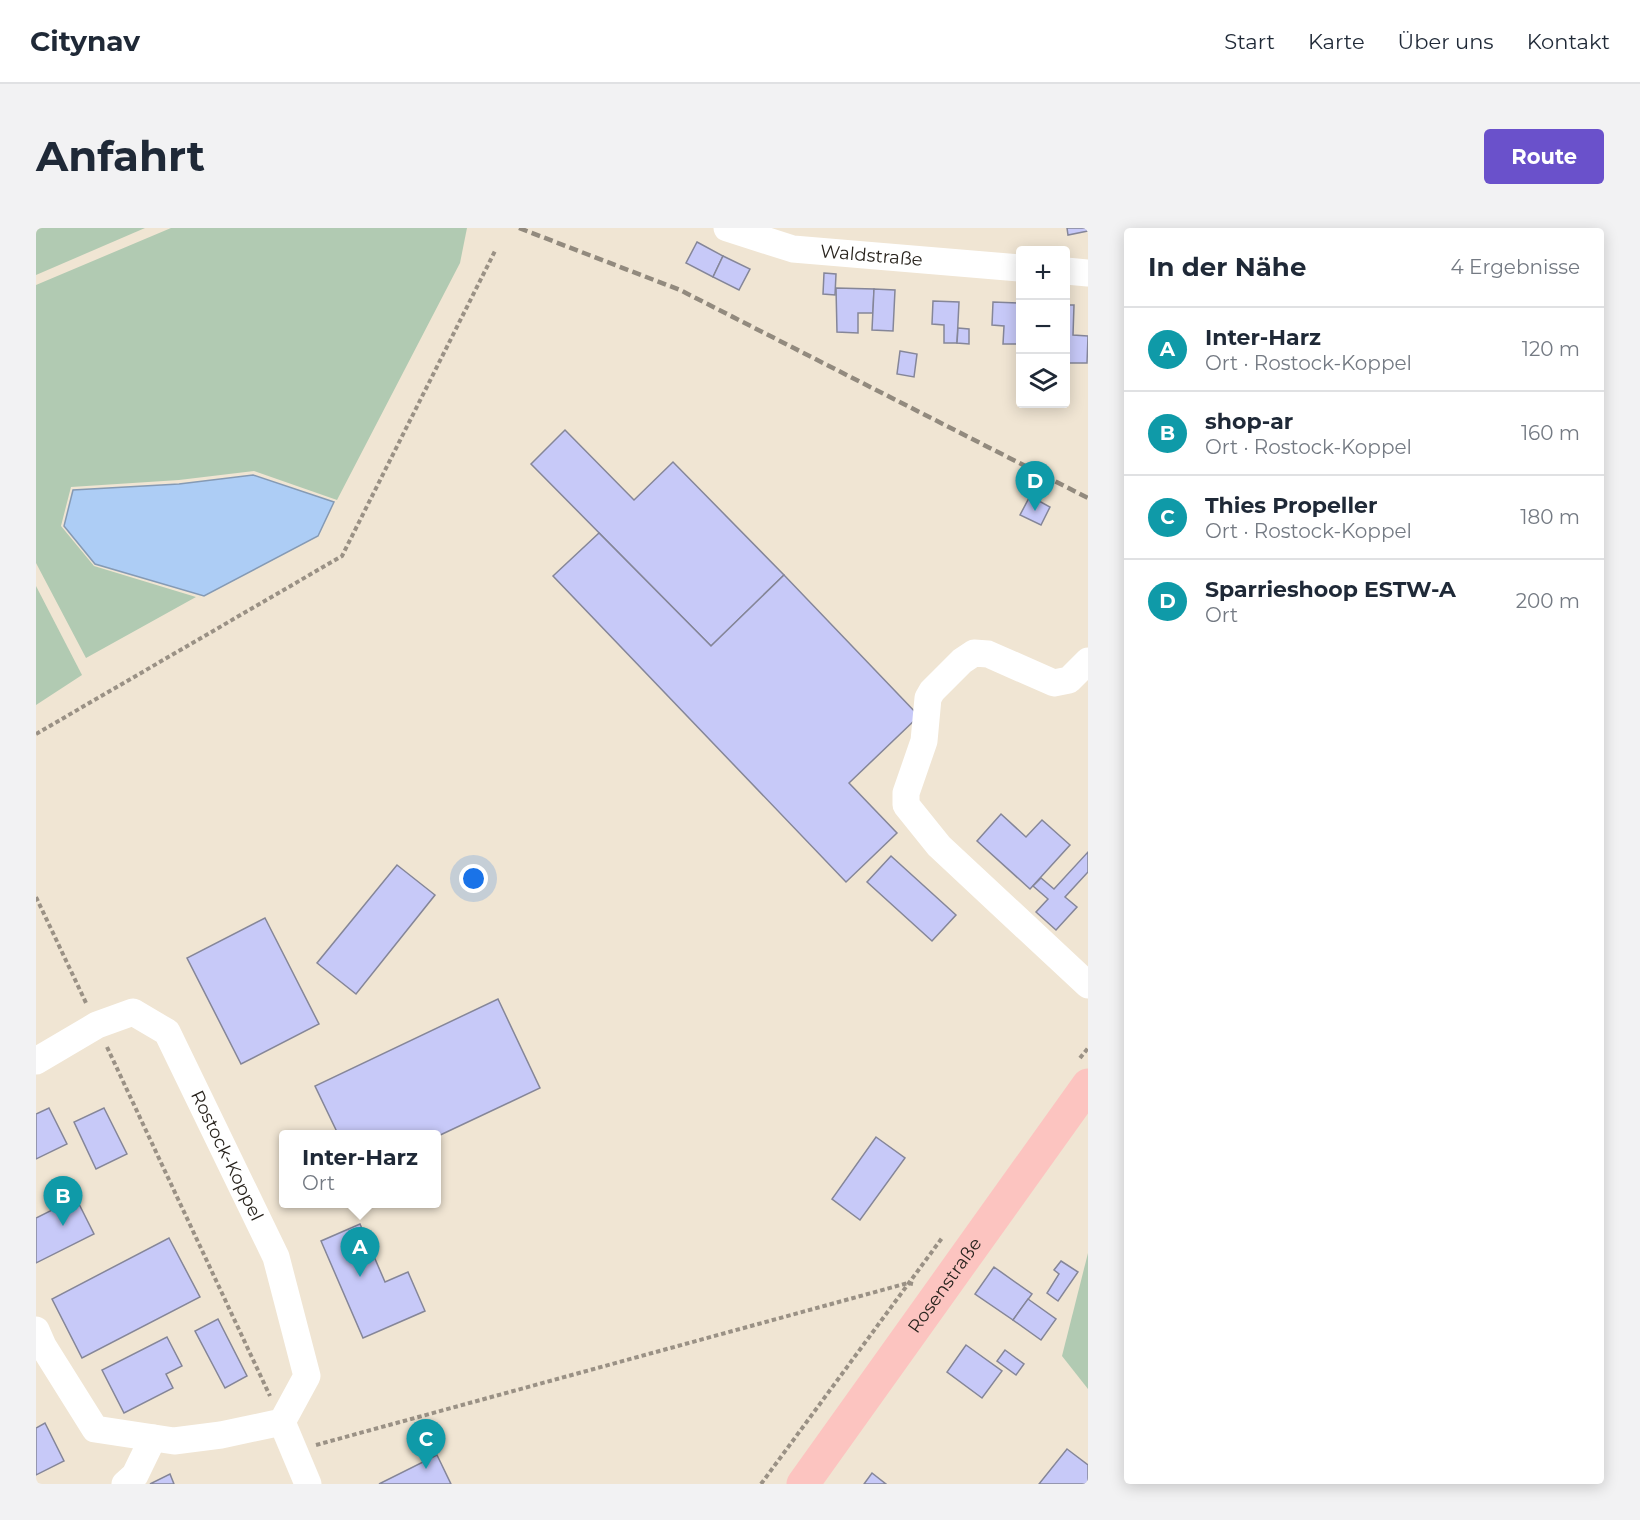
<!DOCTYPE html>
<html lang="de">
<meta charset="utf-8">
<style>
:root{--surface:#fff;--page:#f2f2f3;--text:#1f2937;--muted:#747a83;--line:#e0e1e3;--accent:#6a51cb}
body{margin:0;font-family:Montserrat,sans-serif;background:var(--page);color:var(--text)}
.controls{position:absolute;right:18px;top:18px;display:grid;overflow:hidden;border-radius:6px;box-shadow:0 3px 15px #0003}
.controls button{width:54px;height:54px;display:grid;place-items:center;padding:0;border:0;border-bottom:2px solid var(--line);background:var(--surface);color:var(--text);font:30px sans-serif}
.you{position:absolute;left:438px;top:651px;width:21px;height:21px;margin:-15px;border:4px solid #fff;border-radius:50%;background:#1a73e8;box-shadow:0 0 0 9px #1a73e833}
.badge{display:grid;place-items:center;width:39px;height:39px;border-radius:50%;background:var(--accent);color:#fff;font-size:20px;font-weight:700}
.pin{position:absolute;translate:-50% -50px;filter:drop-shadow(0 2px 3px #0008)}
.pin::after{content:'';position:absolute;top:32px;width:21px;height:18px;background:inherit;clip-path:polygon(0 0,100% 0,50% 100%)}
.popup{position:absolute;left:243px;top:902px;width:162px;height:78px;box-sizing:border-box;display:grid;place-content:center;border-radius:6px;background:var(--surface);filter:drop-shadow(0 2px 4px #0005);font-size:20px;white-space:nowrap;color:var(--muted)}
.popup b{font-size:22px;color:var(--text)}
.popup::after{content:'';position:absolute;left:50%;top:100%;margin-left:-12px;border:12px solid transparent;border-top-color:var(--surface)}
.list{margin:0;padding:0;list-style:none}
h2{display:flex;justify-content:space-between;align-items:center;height:78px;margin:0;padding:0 24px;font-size:26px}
h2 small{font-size:20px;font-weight:400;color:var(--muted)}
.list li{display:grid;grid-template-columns:39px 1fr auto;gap:18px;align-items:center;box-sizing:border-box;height:84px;padding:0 24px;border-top:2px solid var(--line)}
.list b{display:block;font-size:22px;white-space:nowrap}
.list p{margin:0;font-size:20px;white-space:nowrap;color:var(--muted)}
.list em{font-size:20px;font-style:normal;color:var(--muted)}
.icon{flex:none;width:33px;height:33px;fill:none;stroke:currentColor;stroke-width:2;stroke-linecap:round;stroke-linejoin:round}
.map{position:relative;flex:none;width:1052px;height:1256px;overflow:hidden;border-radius:6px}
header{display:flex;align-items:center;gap:36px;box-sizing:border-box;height:84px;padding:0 30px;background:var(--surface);border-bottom:2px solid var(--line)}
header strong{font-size:28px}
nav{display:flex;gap:33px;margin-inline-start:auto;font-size:21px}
.intro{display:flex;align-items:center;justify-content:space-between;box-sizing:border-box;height:144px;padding:0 36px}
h1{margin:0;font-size:42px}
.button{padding:15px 27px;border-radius:6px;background:var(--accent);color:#fff;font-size:21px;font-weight:700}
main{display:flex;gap:36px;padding:0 36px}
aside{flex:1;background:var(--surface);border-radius:6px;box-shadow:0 3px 15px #0003}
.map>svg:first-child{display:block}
.green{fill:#b1cab2}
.water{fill:#adcdf5;stroke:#859ab4;stroke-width:1.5}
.building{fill:#c7c9f8;stroke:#858698;stroke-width:1.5}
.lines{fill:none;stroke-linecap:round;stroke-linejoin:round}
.path{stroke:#9a9185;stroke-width:4;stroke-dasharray:4.5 3;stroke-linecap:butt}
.minor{stroke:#fff;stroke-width:27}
.major{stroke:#fcc4c0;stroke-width:33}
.rail{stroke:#928a7e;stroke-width:4.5;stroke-dasharray:9 4.5;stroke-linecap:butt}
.labels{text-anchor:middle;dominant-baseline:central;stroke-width:6;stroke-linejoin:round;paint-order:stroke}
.street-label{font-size:18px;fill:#29241e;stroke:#fef2e1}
</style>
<header>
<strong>Citynav</strong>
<nav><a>Start</a><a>Karte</a><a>Über uns</a><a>Kontakt</a></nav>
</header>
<div class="intro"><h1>Anfahrt</h1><a class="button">Route</a></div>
<main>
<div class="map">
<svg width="1052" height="1256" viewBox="0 0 1052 1256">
<rect width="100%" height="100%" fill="#f0e5d3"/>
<g class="green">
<path d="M0 0H109L0 47Z"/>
<path d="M135 0H431L424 35 301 272 218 243 143 252 35 259 25 298 58 338 160 369 50 430 0 335V57Z"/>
<path d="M0 358 46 447 0 477Z"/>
<path d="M1052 1025V1161L1026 1128Z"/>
</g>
<path class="water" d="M217 247 298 274 282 308 168 368 59 336 28 298 37 262 143 256Z"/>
<g class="building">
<path d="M1031 0H1052V3L1032 7Z"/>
<path d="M661 14 687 28 677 49 650 35Z"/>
<path d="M687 28 714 41 703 62 677 49Z"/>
<path d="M788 45 800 46 799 67 787 66Z"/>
<path d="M800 60 838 61 837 85H822V105L801 104Z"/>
<path d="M838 61 859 62 857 103 836 102Z"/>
<path d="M897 73 923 74 921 115H908V97L896 96Z"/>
<path d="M957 74 983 75 981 116H967L968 98 956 97Z"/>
<path d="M1030 77H1038L1037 107 1052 108 1051 135H1030Z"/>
<path d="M922 100 933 101V116L921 115Z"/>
<path d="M982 105H984V128H981Z"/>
<path d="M864 123 881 126 878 149 861 146Z"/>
<path d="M529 202 598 272 637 234 748 347 675 418 495 236Z"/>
<path d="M994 268 1014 279 1005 297 984 287Z"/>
<path d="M563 305 675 418 748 347 883 488 813 555 861 605 810 654 517 348Z"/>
<path d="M965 586 990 609 1006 592 1034 617 994 661 941 613Z"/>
<path d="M1052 624V644L1029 669 1041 679 1020 702 1000 684 1012 671 997 658 1005 650 1018 661Z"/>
<path d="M855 628 920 687 896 713 831 654Z"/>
<path d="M361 637 399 667 320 766 281 735Z"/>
<path d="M229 690 283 796 205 836 151 730Z"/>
<path d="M462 771 504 860 400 909V906H302L279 858Z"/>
<path d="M13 880 31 916 0 931V886Z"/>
<path d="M68 880 91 926 60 941 38 894Z"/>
<path d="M840 909 869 930 824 992 796 971Z"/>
<path d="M40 970 58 1006 0 1035V990Z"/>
<path d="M324 996 349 1054 372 1044 389 1083 327 1110 285 1013Z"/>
<path d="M133 1010 164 1069 46 1130 16 1071Z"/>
<path d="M1025 1033 1042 1044 1022 1073 1011 1065 1023 1046 1018 1042Z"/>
<path d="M958 1039 996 1066 977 1092 939 1066Z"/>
<path d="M992 1071 1020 1091 1005 1112 977 1092Z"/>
<path d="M182 1091 211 1148 189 1160 159 1103Z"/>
<path d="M131 1109 146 1138 130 1146 137 1160 88 1185 66 1142Z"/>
<path d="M930 1117 966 1143 946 1170 911 1144Z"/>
<path d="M969 1122 988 1136 980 1147 961 1133Z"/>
<path d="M9 1195 28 1233 0 1247V1200Z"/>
<path d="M1031 1221 1052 1237V1256H1003Z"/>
<path d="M401 1227 415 1256H343Z"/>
<path d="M836 1245 850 1256H828Z"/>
<path d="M134 1246 138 1256H114Z"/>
</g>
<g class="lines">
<g class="path">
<path d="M0 506 306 328 459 23"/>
<path d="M0 669 51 777"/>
<path d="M71 819 234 1168"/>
<path d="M1044 830 1052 820"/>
<path d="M280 1217 872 1055 877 1056"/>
<path d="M725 1256 906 1010"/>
</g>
<g class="minor">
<path id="s1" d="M691 0 757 21 984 40"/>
<path d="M1030 43 1052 45"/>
<path d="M1052 433 1033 452 1018 455 952 426 938 425 926 433 896 463 892 470 888 513 870 565V577L903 618 1052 757"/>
<path id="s2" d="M0 833 61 797 97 784 131 804 240 1029 271 1148 246 1194 185 1207 138 1213 59 1201 7 1118 0 1102"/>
<path d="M246 1194 272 1256"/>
<path d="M89 1256 99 1247 117 1210"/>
</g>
<path class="major" id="s3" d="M767 1256 1052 857"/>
<path class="rail" d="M483 0 644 62 1052 270"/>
</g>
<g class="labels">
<g class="street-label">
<text stroke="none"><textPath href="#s1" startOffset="148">Waldstraße</textPath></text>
<text stroke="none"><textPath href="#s2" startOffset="286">Rostock-Koppel</textPath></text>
<text stroke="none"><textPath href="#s3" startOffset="244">Rosenstraße</textPath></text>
</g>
</g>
</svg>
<div class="controls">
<button>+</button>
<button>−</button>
<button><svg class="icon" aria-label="layers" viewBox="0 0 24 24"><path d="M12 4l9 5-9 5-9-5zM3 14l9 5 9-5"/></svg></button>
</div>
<div class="you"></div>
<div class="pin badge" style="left:324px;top:1049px;background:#0f9aa8">A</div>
<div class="popup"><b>Inter-Harz</b>Ort</div>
<div class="pin badge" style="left:27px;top:998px;background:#0f9aa8">B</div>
<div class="pin badge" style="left:390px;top:1241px;background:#0f9aa8">C</div>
<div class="pin badge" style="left:999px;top:283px;background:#0f9aa8">D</div>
</div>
<aside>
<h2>In der Nähe<small>4 Ergebnisse</small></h2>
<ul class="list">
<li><span class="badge" style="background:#0f9aa8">A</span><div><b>Inter-Harz</b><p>Ort · Rostock-Koppel</p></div><em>120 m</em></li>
<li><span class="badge" style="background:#0f9aa8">B</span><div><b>shop-ar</b><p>Ort · Rostock-Koppel</p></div><em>160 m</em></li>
<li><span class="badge" style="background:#0f9aa8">C</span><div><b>Thies Propeller</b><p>Ort · Rostock-Koppel</p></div><em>180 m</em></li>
<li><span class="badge" style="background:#0f9aa8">D</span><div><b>Sparrieshoop ESTW-A</b><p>Ort</p></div><em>200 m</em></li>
</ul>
</aside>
</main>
